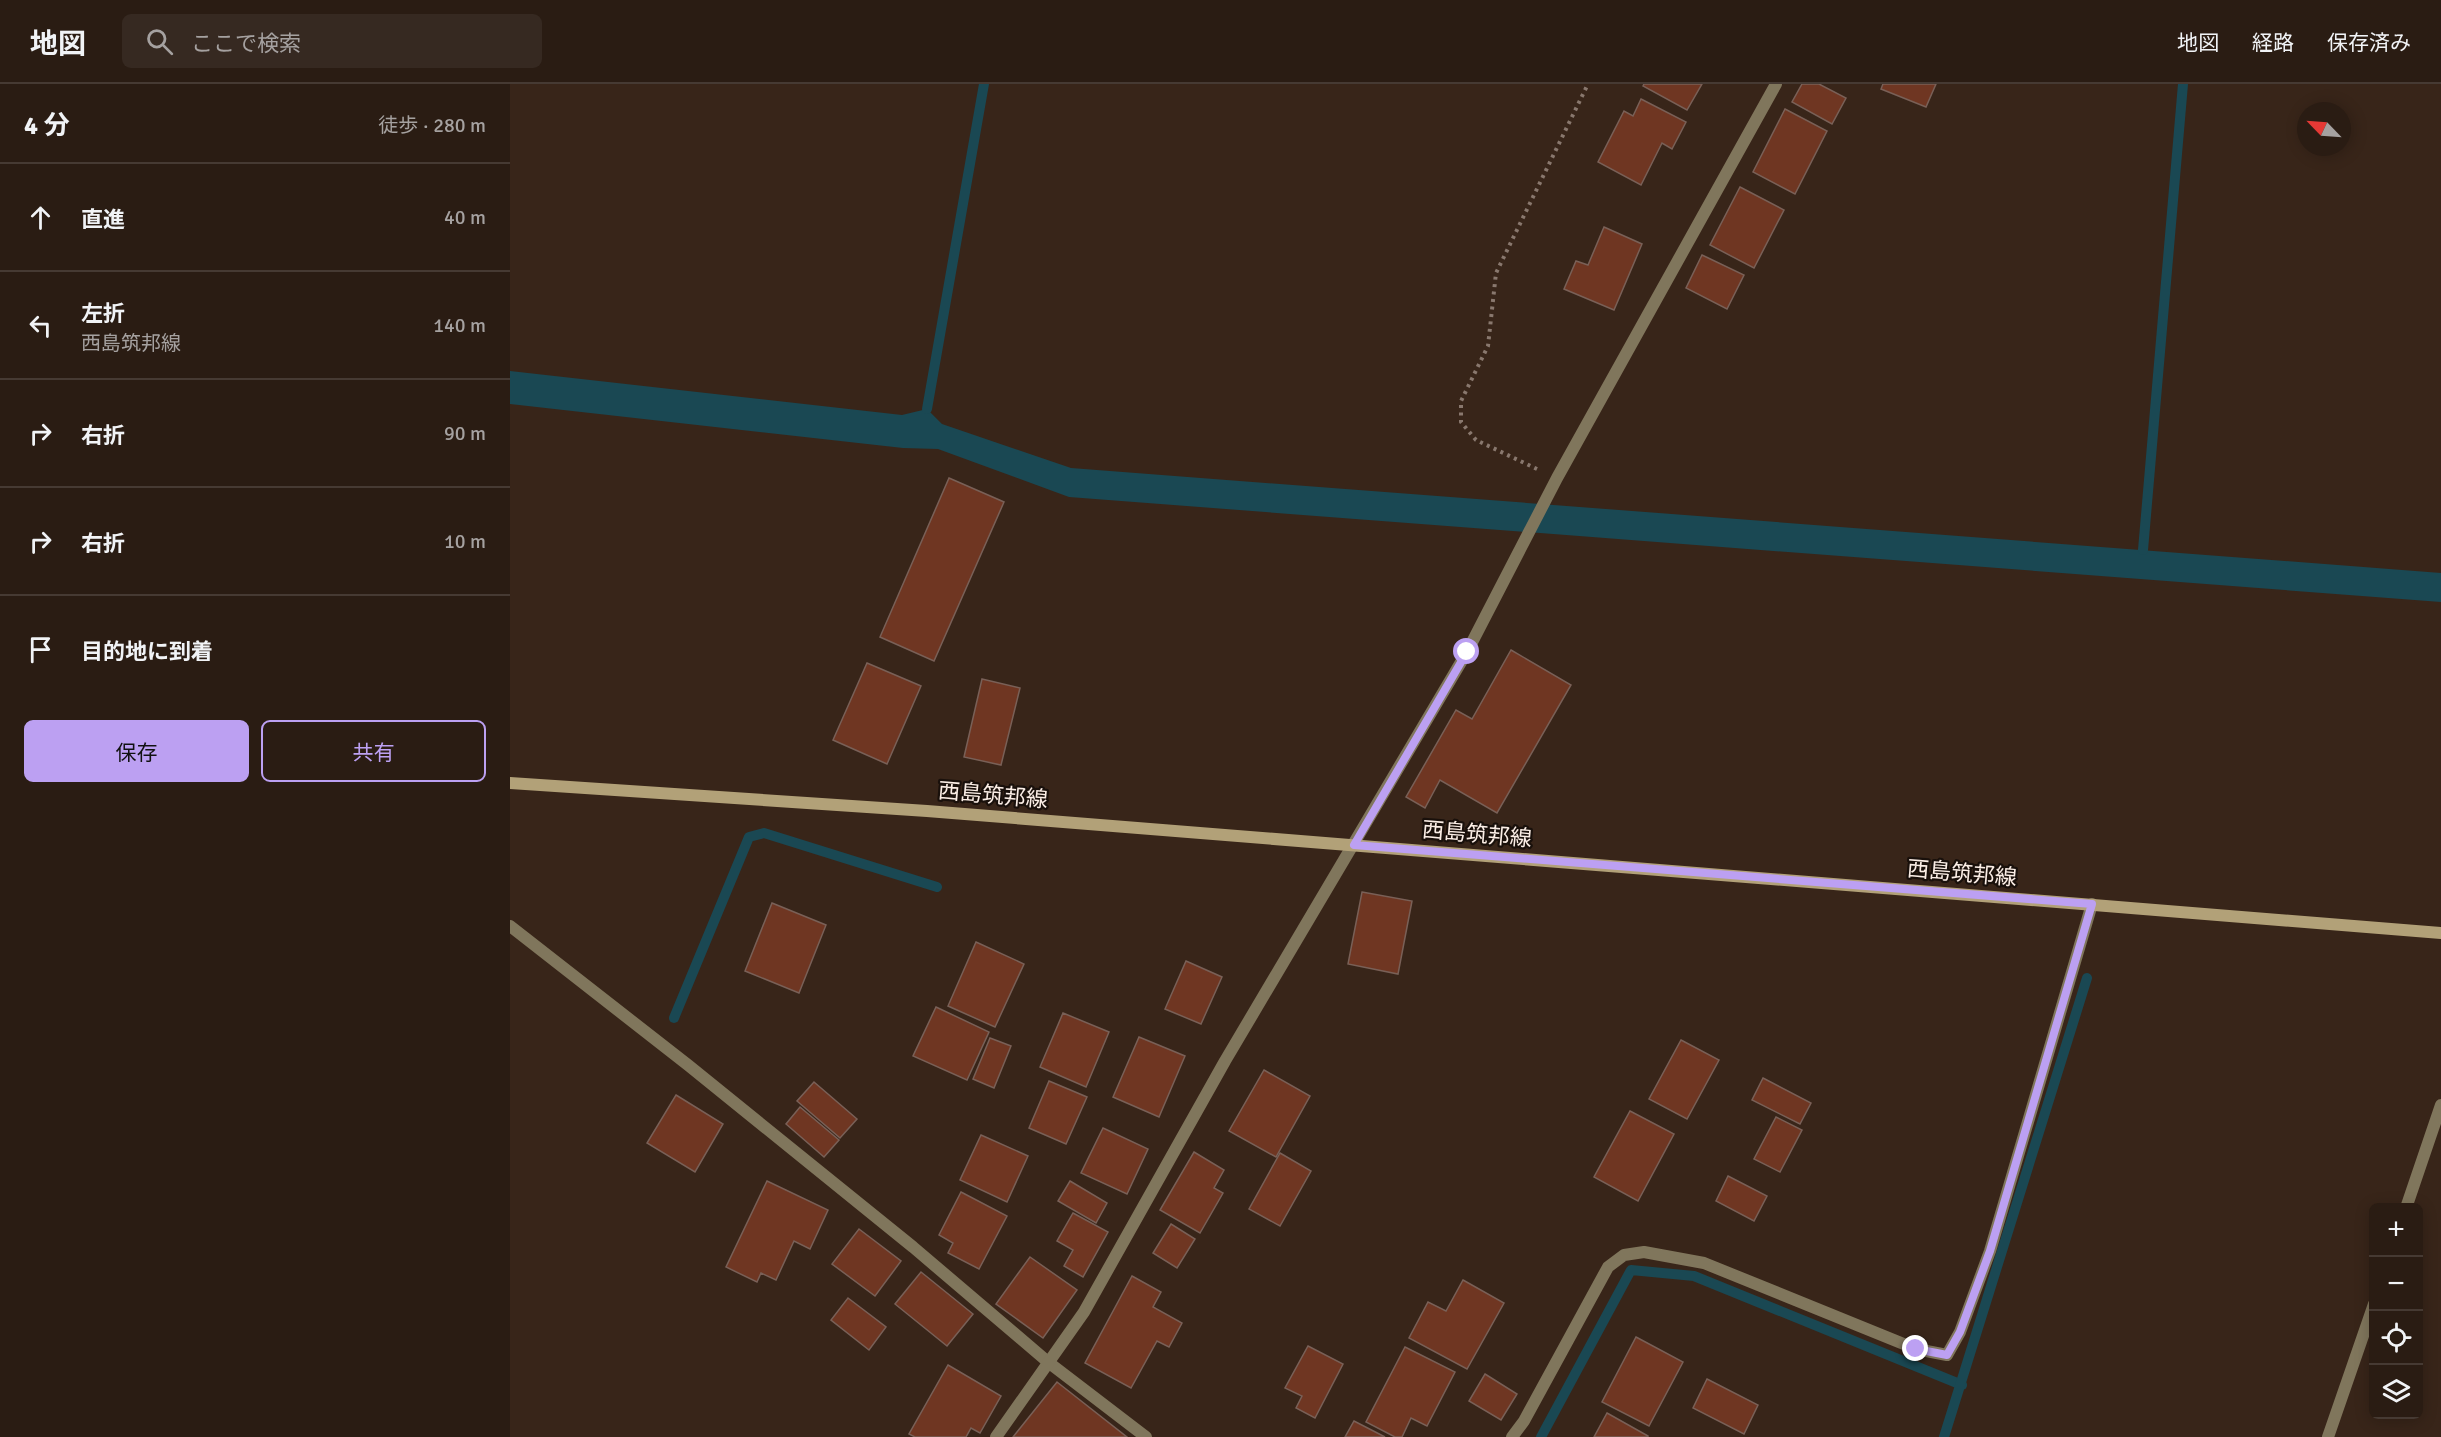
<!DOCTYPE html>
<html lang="ja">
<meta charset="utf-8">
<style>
:root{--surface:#2a1c13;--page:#362921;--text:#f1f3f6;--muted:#a5a1a0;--line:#463a33;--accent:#bca0f2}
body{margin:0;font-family:Signika,"Noto Sans JP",sans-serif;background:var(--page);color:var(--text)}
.controls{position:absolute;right:18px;bottom:18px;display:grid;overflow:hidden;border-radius:9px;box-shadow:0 3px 15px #0003}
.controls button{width:54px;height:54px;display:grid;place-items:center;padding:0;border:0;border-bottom:2px solid var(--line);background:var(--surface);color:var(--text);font:30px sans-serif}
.compass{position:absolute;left:1787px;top:18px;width:54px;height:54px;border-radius:50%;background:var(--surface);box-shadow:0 3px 15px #0003;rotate:295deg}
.stop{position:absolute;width:18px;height:18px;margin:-14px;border:4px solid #bca0f2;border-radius:50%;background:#fff}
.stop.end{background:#bca0f2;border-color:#fff;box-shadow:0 2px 6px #0008}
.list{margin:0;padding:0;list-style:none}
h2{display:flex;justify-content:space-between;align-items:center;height:78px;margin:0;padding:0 24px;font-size:26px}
h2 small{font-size:20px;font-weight:400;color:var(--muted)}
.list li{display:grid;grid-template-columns:39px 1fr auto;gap:18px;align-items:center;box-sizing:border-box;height:108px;padding:0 24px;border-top:2px solid var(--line)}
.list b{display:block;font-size:22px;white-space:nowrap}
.list p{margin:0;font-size:20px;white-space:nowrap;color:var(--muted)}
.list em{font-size:20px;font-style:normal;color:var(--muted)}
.actions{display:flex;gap:12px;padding:18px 24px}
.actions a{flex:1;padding:14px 0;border:2px solid var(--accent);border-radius:9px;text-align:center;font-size:21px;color:var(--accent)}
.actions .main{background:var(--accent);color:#111}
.icon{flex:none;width:33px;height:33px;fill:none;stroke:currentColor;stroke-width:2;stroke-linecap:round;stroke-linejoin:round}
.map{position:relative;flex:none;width:1931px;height:1353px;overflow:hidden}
header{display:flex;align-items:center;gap:36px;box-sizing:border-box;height:84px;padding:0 30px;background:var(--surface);border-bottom:2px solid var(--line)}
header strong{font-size:28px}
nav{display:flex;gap:33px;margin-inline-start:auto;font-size:21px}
.search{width:420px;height:54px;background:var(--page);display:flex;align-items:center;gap:15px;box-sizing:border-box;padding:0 21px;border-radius:9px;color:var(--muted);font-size:22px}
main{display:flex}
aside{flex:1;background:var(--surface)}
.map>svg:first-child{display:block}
.water{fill:#1a4853}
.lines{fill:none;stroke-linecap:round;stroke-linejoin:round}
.stream{stroke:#1a4853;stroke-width:10}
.building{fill:#6f3622;stroke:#796057;stroke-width:1.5}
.path{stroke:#89786e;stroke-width:4;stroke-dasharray:3 4.5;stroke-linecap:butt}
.street{stroke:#80765c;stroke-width:12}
.secondary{stroke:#b2a178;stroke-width:12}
.route{stroke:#bca0f2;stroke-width:8}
.labels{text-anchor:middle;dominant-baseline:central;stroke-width:4.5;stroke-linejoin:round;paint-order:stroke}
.street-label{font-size:22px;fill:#fbeee6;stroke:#19100b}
</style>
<header>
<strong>地図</strong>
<div class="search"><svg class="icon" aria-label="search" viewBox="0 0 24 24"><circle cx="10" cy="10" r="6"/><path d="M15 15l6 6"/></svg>ここで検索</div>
<nav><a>地図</a><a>経路</a><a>保存済み</a></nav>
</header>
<main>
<aside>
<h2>4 分<small>徒歩 · 280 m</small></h2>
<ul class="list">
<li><svg class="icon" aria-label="ahead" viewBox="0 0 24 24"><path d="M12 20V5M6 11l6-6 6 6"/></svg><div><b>直進</b></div><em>40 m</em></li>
<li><svg class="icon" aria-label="left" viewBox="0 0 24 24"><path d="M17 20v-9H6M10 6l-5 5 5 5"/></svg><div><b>左折</b><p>西島筑邦線</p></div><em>140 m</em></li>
<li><svg class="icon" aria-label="right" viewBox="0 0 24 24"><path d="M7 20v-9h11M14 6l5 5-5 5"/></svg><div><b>右折</b></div><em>90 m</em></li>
<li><svg class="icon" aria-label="right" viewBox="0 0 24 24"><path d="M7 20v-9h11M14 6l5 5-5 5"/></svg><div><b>右折</b></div><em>10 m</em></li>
<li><svg class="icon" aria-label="arrive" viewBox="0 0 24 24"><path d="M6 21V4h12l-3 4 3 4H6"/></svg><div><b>目的地に到着</b></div></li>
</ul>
<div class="actions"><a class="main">保存</a><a>共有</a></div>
</aside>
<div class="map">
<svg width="1931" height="1353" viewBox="0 0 1931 1353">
<rect width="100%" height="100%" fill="#382519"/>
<path class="water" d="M0 287 392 331 417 325 432 340 561 384 1931 489V518L559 413 428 365 393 364 0 320Z"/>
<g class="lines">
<g class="stream">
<path d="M417 325 474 0"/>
<path d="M1633 466 1673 0"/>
<path d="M164 934 239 753 254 749 427 803"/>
<path d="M1031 1353 1121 1186 1184 1192 1452 1301"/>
<path d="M1434 1353 1577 894"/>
</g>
</g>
<g class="building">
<path d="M1134 0H1192L1177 26 1133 2Z"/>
<path d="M1292 0H1309L1336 14 1322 40 1282 18Z"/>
<path d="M1373 0H1426L1416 23 1371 5Z"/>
<path d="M1131 15 1176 38 1162 65 1152 59 1131 101 1088 78 1114 27 1123 32Z"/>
<path d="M1275 25 1317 47 1285 110 1243 88Z"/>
<path d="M1230 103 1274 126 1244 184 1200 161Z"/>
<path d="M1094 143 1132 160 1104 226 1054 205 1066 177 1078 181Z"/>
<path d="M1192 171 1234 191 1217 225 1176 204Z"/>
<path d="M439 394 494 418 424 577 370 553Z"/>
<path d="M1001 566 1061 601 987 729 930 696 915 724 896 713 946 626 962 635Z"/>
<path d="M357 579 411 602 377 680 323 656Z"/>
<path d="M472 595 510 604 491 681 454 673Z"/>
<path d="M852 808 902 817 888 890 838 880Z"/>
<path d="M262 819 316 841 289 909 235 887Z"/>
<path d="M466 858 514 880 485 943 438 922Z"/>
<path d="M676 877 712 893 691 940 655 925Z"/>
<path d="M426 923 479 948 457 996 403 972Z"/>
<path d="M553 929 599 948 576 1003 530 983Z"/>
<path d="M629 953 675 972 649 1033 603 1013Z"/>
<path d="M480 954 501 962 484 1004 463 995Z"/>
<path d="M1171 956 1209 976 1177 1035 1139 1015Z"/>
<path d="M754 986 800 1012 766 1073 719 1047Z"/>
<path d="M1253 994 1301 1019 1290 1040 1242 1016Z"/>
<path d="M539 997 577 1013 556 1060 519 1044Z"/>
<path d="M304 998 347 1035 330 1054 287 1017Z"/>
<path d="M166 1011 213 1040 185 1088 137 1059Z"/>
<path d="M290 1023 329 1056 314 1073 276 1040Z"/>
<path d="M1120 1027 1164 1050 1128 1117 1084 1093Z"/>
<path d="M1266 1033 1292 1046 1270 1088 1244 1075Z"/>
<path d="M593 1044 638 1065 617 1110 571 1089Z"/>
<path d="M471 1051 518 1072 497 1118 450 1096Z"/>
<path d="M684 1068 714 1086 704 1104 713 1109 690 1149 650 1126Z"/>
<path d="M770 1069 801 1087 770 1142 739 1125Z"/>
<path d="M1218 1092 1257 1112 1244 1137 1206 1117Z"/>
<path d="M257 1097 318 1126 300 1165 284 1157 266 1196 251 1189 247 1198 216 1183Z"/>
<path d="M560 1097 597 1119 586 1139 548 1117Z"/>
<path d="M451 1108 497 1132 469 1185 438 1169 443 1159 429 1151Z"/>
<path d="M563 1129 598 1148 573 1193 554 1182 563 1166 547 1157Z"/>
<path d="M661 1140 685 1155 667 1184 643 1169Z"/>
<path d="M349 1145 391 1177 365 1212 322 1180Z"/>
<path d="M520 1173 567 1206 533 1254 486 1220Z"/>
<path d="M411 1188 463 1230 437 1262 385 1220Z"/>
<path d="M622 1192 651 1208 643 1223 672 1239 659 1263 647 1257 621 1304 575 1279Z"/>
<path d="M953 1196 994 1219 957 1285 899 1254 918 1218 936 1227Z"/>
<path d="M338 1214 376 1243 359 1266 321 1236Z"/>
<path d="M1126 1253 1173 1278 1139 1342 1092 1318Z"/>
<path d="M798 1262 833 1280 805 1334 786 1324 792 1312 775 1304Z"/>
<path d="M895 1263 945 1288 917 1342 901 1334 892 1353H885L856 1338Z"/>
<path d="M438 1281 491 1312 470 1349 461 1344 456 1353H405L399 1350Z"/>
<path d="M975 1290 1007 1310 991 1336 959 1317Z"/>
<path d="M1197 1295 1248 1321 1234 1350 1183 1324Z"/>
<path d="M547 1298 617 1353H503Z"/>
<path d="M1097 1329 1138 1352V1353H1084Z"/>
<path d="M844 1337 875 1353H835Z"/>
</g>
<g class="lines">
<path class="path" d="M1027 385 966 356 951 338V317L978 262 986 189 1078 0"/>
<g class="street">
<path d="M0 842 178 981 403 1163 538 1278 636 1353"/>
<path d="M1896 1124 1931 1021"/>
<path d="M486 1353 574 1228 715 977 957 568 1047 394 1266 0"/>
<path d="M1002 1353 1014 1337 1098 1183 1114 1171 1134 1168 1194 1179 1406 1265 1437 1271 1450 1248 1480 1167 1582 820"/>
<path d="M1818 1353 1864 1220"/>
</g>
<path class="secondary" d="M0 699 417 727 1931 849"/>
</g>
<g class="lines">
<path class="route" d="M957 568 844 761 1582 820 1480 1167 1450 1248 1437 1271 1406 1265"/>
</g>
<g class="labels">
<g class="street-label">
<text transform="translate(483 711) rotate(5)">西島筑邦線</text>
<text transform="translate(967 750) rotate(5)">西島筑邦線</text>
<text transform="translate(1452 789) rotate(5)">西島筑邦線</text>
</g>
</g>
</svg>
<div class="controls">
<button>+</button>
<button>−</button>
<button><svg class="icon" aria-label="locate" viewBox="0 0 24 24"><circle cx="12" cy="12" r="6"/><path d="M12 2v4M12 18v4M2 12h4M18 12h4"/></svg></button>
<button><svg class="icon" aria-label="layers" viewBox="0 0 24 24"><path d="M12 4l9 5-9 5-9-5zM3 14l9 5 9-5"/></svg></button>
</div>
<svg class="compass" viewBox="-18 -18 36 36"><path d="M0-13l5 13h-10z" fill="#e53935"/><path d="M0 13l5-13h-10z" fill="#a5a1a0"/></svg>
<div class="stop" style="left:957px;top:568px"></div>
<div class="stop end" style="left:1406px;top:1265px"></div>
</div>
</main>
